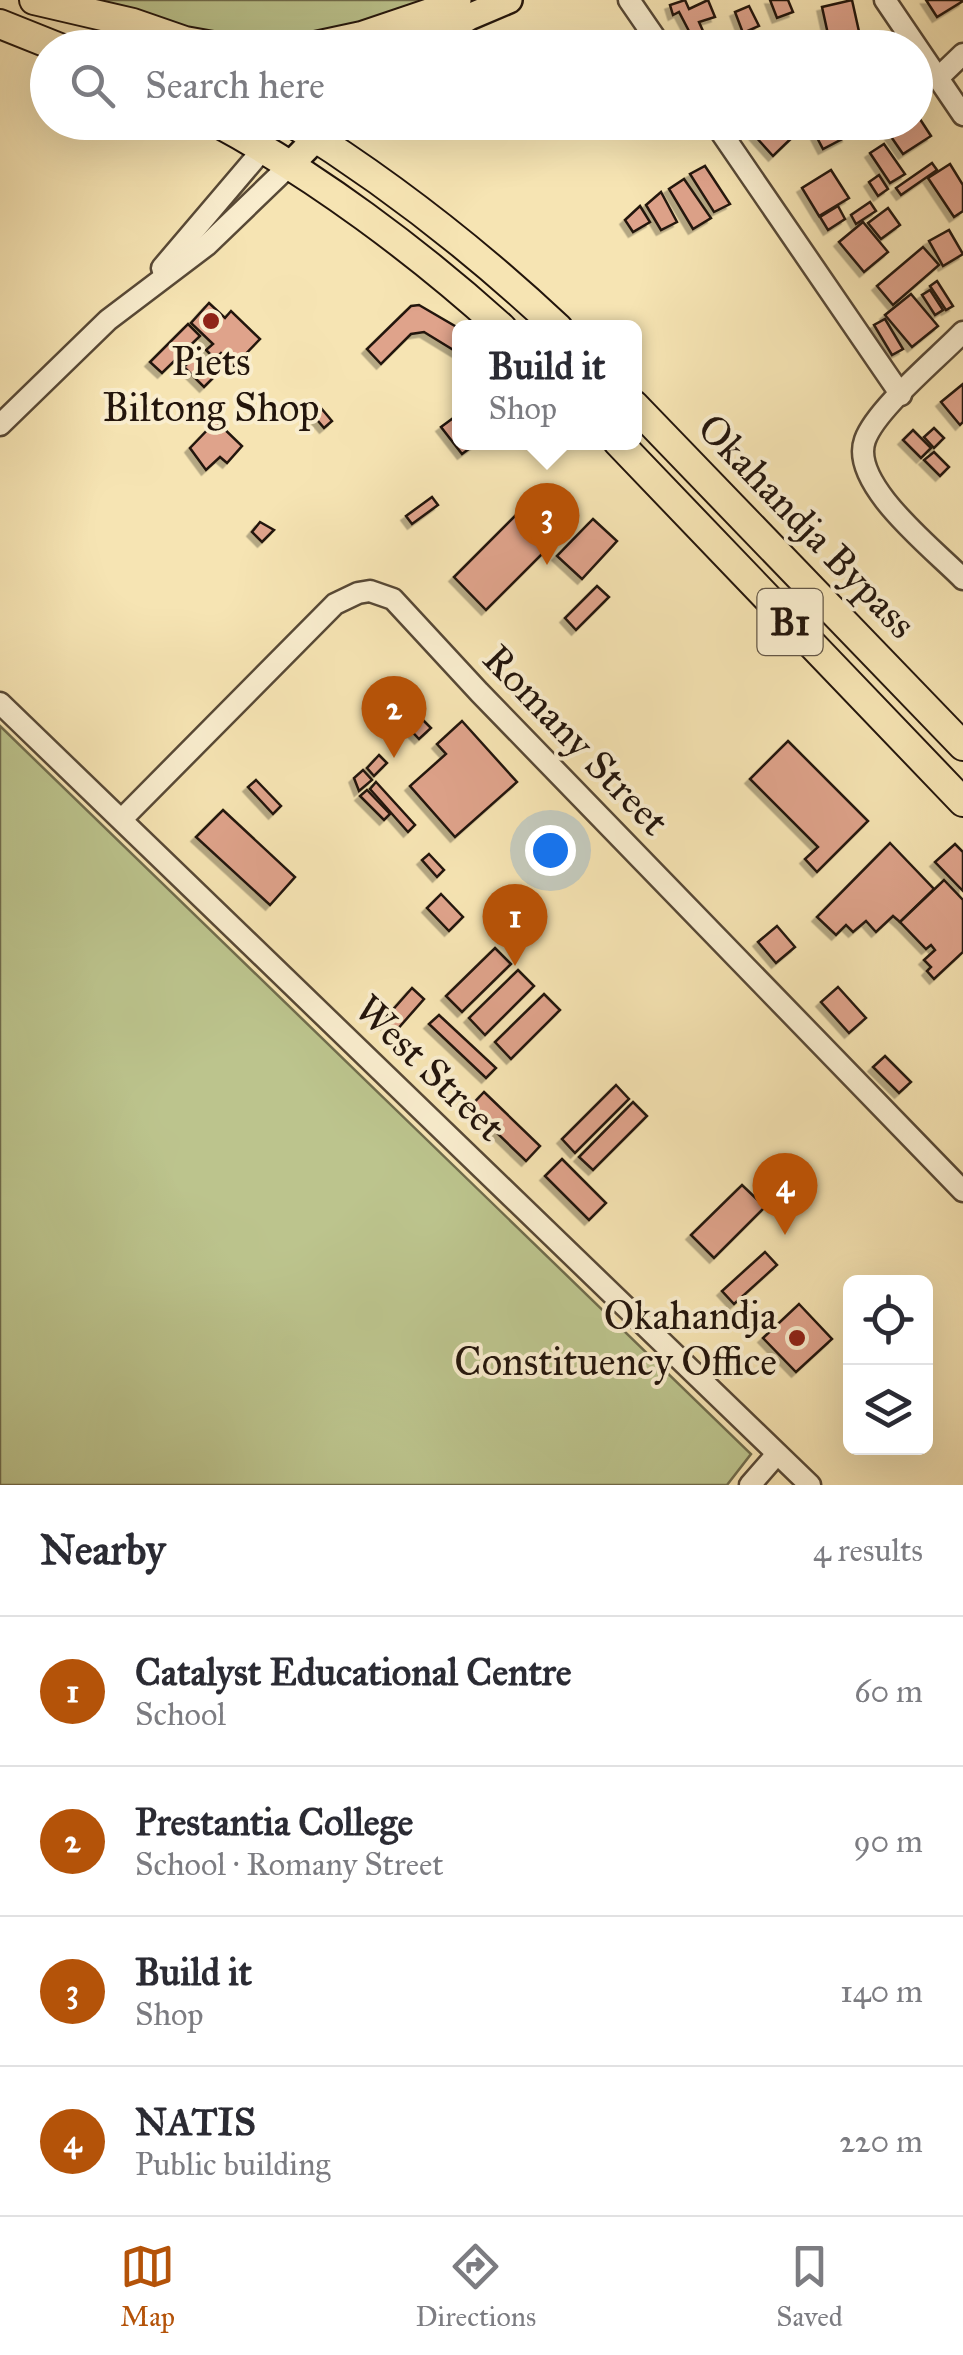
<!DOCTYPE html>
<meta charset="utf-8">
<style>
:root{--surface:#fff;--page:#f7f7f7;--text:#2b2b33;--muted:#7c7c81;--line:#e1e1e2;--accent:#b45309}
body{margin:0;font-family:"IM FELL Great Primer",serif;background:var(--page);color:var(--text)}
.controls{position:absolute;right:30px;bottom:30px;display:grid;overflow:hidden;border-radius:15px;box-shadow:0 10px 40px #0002}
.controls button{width:90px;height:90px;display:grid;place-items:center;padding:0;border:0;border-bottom:2px solid var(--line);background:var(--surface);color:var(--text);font:50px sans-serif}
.you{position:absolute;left:550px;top:850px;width:35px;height:35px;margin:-25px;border:8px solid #fff;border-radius:50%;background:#1a73e8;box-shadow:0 0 0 15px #1a73e833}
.badge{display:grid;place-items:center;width:65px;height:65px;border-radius:50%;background:var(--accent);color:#fff;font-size:32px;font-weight:700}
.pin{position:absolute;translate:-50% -82px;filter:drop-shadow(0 2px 5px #0008)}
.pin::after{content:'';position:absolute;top:52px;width:35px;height:30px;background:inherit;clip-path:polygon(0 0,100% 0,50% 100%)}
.popup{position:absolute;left:452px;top:320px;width:190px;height:130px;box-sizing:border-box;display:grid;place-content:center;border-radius:15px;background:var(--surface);filter:drop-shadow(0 2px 8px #0005);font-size:32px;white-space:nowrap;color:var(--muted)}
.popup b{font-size:38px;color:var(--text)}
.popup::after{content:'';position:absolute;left:50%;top:100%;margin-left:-20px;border:20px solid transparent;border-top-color:var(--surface)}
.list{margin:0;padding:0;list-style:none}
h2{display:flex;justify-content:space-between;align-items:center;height:130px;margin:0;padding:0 40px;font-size:42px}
h2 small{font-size:32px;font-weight:400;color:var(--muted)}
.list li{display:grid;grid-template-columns:65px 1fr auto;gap:30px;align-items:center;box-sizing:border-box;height:150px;padding:0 40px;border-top:2px solid var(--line)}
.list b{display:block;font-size:38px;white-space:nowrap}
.list p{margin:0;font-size:32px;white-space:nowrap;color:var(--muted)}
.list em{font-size:32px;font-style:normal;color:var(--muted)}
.icon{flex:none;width:55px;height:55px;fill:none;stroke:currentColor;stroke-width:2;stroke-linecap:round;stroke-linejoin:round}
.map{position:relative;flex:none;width:963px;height:1485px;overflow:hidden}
.search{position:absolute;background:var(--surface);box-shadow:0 10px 40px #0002;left:30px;right:30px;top:30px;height:110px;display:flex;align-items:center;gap:25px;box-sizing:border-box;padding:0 35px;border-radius:55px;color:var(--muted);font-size:38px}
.sheet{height:730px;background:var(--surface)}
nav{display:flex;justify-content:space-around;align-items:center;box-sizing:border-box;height:140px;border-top:2px solid var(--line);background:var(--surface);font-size:28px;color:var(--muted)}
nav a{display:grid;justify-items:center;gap:5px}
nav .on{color:var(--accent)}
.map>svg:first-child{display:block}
.green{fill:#bcc48d;stroke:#706c4c;stroke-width:2.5}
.building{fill:#dfa38b;stroke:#23150c;stroke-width:2.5;filter:url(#shadow)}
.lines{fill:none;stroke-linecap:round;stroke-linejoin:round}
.minor-casing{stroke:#584936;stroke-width:25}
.major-casing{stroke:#23150c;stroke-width:30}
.highway-casing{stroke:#23150c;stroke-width:32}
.minor{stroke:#f9edce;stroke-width:20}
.major{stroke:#f6e4b3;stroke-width:25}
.highway{stroke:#f6e4b3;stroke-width:28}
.poi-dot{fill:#8f2418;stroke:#f9edce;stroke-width:4}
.labels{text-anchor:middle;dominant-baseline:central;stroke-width:8;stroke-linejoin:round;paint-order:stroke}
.shield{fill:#f9edce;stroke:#635646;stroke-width:2.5}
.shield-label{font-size:38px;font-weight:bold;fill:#23150c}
.poi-label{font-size:40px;fill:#23150c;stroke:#f9edce}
.street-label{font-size:40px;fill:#23150c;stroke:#f9edce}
</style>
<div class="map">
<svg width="963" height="1485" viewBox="0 0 963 1485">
<defs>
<filter id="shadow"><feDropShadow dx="-4.5" dy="4.5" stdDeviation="0" flood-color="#0004"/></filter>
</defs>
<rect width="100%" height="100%" fill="#f6e4b3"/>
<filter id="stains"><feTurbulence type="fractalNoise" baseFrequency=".002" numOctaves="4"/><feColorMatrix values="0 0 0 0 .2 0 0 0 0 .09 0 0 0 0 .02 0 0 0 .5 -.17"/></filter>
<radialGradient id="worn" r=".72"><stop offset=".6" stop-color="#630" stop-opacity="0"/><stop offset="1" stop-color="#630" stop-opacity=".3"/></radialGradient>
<g class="green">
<path d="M83 0H423L424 3C362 25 294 49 227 39 179 31 130 13 83 0Z"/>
<path d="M0 726 751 1454 727 1485H0Z"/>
</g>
<g class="building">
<path d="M685 0 689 9 708 0 715 17 699 22 703 31 690 33 679 12 673 15 670 5Z"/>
<path d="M770 0H788L793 12 777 18Z"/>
<path d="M852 0 862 45 831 48 822 7Z"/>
<path d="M926 0H963V1L937 17Z"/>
<path d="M749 6 759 26 743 33 735 12Z"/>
<path d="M916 113 931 136 903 154 883 125 916 122Z"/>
<path d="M754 122H801L804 126 773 156 754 135 759 131Z"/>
<path d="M820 122H836L846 137 823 149 813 130Z"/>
<path d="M884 144 905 174 890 183 870 153Z"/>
<path d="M932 163 937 170 901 195 896 188Z"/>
<path d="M950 164 963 185V211L954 217 928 178Z"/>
<path d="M705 166 730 204 714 212 690 174Z"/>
<path d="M831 170 849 198 819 216 802 188Z"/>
<path d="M879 175 888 189 878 196 869 182Z"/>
<path d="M684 179 711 218 693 229 669 189Z"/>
<path d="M661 192 677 222 661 230 646 205Z"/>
<path d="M870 202 876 211 856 224 851 215Z"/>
<path d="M640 206 650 222 633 232 625 220Z"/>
<path d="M838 206 845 219 828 230 820 217Z"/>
<path d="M888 208 900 225 881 239 868 223Z"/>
<path d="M863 222 888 252 864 272 839 242Z"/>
<path d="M949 230 963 254 943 266 929 241Z"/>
<path d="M923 247 939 265 893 305 877 286Z"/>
<path d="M937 281 953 306 946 310 930 286Z"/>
<path d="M930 290 943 310 935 315 922 295Z"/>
<path d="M911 294 938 326 912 347 885 315Z"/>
<path d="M209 303 225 318 231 311 260 339 234 366 221 353 215 359 206 350 213 344 191 323Z"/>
<path d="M419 305 460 329V354L424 332 411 334 381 364 367 349 411 306Z"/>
<path d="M885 319 903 349 892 355 874 325Z"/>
<path d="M188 324 200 336 162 373 150 362Z"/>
<path d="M197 354 217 374 204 387 184 367Z"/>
<path d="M963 384V422L960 425 941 402Z"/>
<path d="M321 408 332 421 324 428 313 415Z"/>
<path d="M460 413V442H478L462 454 441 427Z"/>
<path d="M216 421 242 446 227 463 220 457 206 470 190 448Z"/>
<path d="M934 428 944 438 934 448 924 437Z"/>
<path d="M913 430 931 448 921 458 903 440Z"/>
<path d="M934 452 949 467 940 476 924 460Z"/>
<path d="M432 497 438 505 412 524 406 516Z"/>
<path d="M534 497 567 529 486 610 454 577Z"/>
<path d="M593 519 617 541 582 579 557 556Z"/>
<path d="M260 522 274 530 262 542 252 532Z"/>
<path d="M597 586 609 597 576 630 565 618Z"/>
<path d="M415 712 431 728 419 739 404 723Z"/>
<path d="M462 721 517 782 455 837 410 786 446 754 437 744Z"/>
<path d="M788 741 868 821 817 872 805 859 818 847 750 779Z"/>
<path d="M379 755 387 763 374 776 367 768Z"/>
<path d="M363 770 372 780 359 791 354 778Z"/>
<path d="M256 780 281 806 273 814 248 787Z"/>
<path d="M376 782 415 825 408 832 370 789Z"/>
<path d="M367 790 390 814 384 820 360 796Z"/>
<path d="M223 810 295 877 270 905 196 837Z"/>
<path d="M890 843 934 889 900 922 893 916 876 932 866 921 853 932 846 925 836 935 817 917Z"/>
<path d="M955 844 963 852V891L935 862Z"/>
<path d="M429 854 444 870 437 877 422 860Z"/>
<path d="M944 880 963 900V952L934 979 927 971 931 967 924 960 935 950 931 945 926 949 900 922Z"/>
<path d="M441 894 463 917 449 931 427 908Z"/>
<path d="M777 926 795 947 776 963 758 942Z"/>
<path d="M495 948 511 964 462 1012 446 996Z"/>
<path d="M518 970 534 986 485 1035 469 1018Z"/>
<path d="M838 987 866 1018 849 1033 821 1002Z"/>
<path d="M412 988 424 999 395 1032 382 1022Z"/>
<path d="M544 994 560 1010 511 1059 495 1042Z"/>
<path d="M439 1015 496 1068 486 1078 429 1024Z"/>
<path d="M885 1056 911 1082 899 1093 873 1067Z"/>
<path d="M616 1085 629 1099 575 1153 562 1139Z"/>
<path d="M484 1092 540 1146 526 1161 470 1107Z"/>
<path d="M633 1102 647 1116 593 1170 579 1157Z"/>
<path d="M562 1159 606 1203 589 1220 545 1176Z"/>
<path d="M742 1185 765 1207 714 1258 691 1235Z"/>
<path d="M765 1252 777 1265 734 1304 722 1291Z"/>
<path d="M799 1304 832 1339 796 1372 763 1338Z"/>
</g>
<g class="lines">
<defs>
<g id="minor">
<path d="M629 0 662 48"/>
<path d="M885 0 963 115"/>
<path d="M938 78 963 54"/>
<path d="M714 122 901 395"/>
<path d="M162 268 264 148"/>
<path d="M963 332C938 358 876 409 865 440 849 484 935 550 963 579"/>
<path d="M0 425 108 320 207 245 290 165"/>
<path d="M0 703 810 1485"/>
<path d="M122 819 335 604 358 593 370 591 393 599 479 692 963 1191"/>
<path d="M750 1485 777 1454"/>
</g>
<g id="major">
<path d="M414 22 458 0"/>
<path d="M418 48 469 17 509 0"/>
<path d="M290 165 332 122"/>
</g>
<g id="highway">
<path d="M34 0 133 23 185 41 224 48"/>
<path d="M0 24 60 48"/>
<path d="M306 48 362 36 430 13"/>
<path d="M216 122C315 175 418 252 502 328"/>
<path d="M291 122C386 181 476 251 558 328"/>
<path d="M634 405 963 746"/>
<path d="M618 442 963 802"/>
</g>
</defs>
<use href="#minor" class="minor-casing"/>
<use href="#major" class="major-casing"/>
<use href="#highway" class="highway-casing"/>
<use href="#minor" class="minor"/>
<use href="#major" class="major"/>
<use href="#highway" class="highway"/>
</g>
<g class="poi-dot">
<circle cx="211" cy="321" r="10"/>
<circle cx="797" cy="1338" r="10"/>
</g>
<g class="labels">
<rect class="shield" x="757.5" y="589" width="65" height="66" rx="8"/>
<g class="shield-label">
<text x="790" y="622">B1</text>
</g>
<g class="poi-label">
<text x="211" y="361">Piets<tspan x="211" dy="46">Biltong Shop</tspan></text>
<text x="777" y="1315" text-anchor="end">Okahandja<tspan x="777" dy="46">Constituency Office</tspan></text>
</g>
<g class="street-label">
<text transform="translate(807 526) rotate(46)">Okahandja Bypass</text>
<text transform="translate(576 740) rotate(46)">Romany Street</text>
<text transform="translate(430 1068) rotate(44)">West Street</text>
</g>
</g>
<rect width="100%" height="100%" filter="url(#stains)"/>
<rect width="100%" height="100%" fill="url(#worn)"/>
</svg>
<div class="controls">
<button><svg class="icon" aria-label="locate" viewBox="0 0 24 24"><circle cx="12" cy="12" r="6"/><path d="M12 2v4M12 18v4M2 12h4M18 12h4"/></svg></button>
<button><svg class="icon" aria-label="layers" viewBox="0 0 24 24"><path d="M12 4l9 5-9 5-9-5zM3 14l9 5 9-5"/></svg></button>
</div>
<div class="you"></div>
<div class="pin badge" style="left:515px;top:966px">1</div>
<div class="pin badge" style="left:394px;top:758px">2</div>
<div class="pin badge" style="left:547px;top:565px">3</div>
<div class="popup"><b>Build it</b>Shop</div>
<div class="pin badge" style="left:785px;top:1235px">4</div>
<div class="search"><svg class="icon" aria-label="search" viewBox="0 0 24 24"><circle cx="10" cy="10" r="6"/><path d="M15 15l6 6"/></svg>Search here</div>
</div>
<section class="sheet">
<h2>Nearby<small>4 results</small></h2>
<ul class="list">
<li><span class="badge">1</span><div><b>Catalyst Educational Centre</b><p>School</p></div><em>60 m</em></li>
<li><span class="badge">2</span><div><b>Prestantia College</b><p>School · Romany Street</p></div><em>90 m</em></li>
<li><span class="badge">3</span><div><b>Build it</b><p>Shop</p></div><em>140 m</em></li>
<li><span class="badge">4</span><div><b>NATIS</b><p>Public building</p></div><em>220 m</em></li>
</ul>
</section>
<nav>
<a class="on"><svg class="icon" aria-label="map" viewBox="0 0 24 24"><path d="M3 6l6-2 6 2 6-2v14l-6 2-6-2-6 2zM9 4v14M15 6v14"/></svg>Map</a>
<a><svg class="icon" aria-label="directions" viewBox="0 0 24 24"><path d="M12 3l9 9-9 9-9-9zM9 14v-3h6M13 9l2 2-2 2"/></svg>Directions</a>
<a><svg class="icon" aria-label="saved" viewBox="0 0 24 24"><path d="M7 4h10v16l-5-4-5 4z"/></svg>Saved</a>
</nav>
